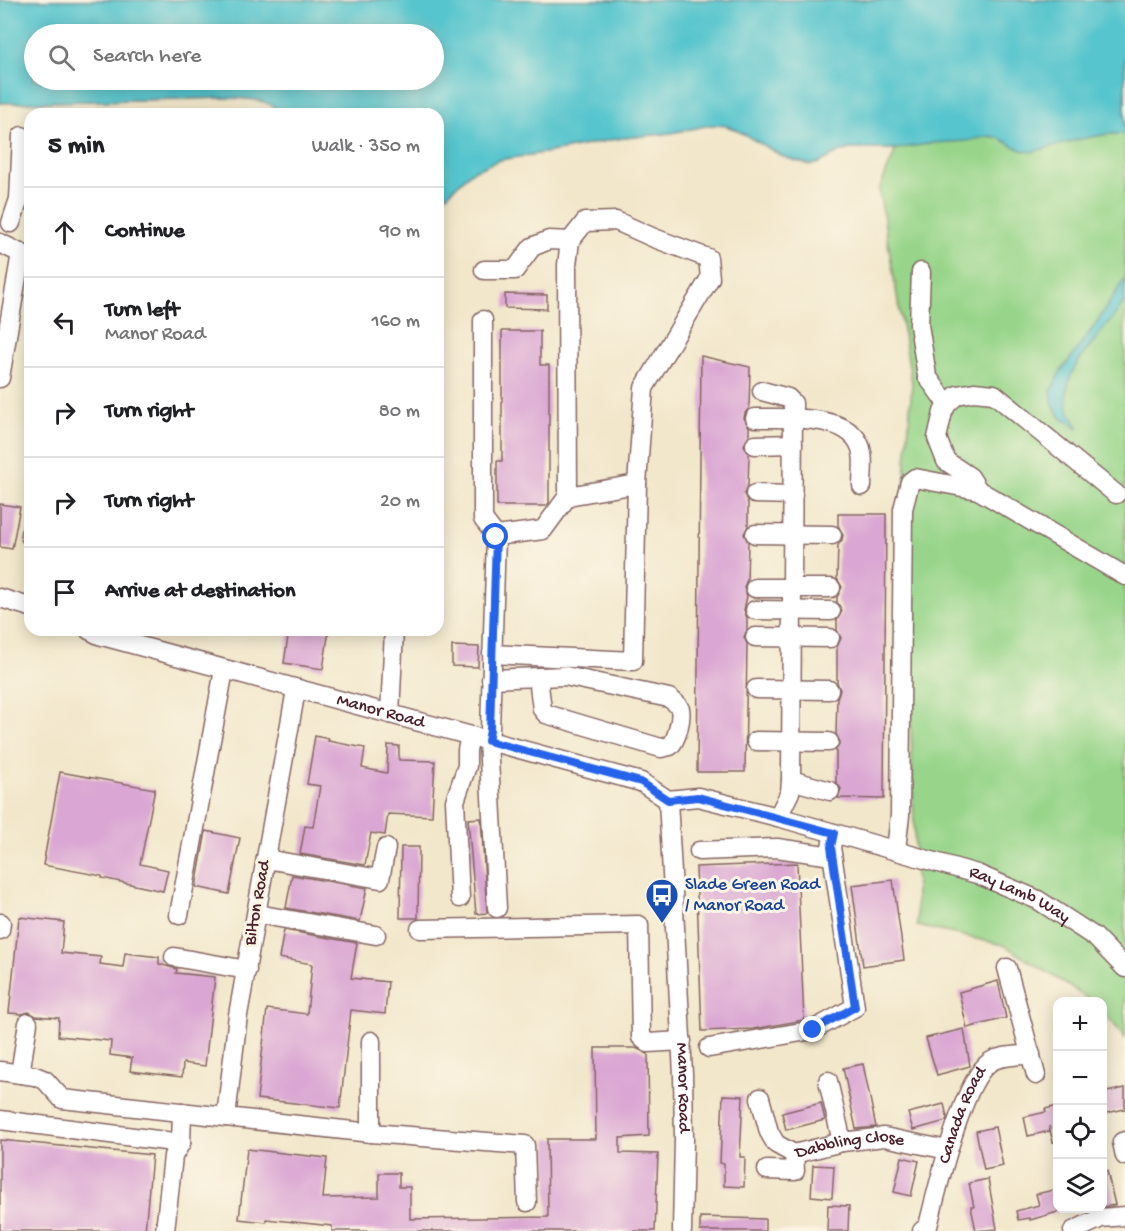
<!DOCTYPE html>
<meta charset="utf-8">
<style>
:root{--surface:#fff;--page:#f6f6f6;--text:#202124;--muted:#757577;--line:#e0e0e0}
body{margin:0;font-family:"Gochi Hand",sans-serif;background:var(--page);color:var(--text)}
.controls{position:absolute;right:18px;bottom:18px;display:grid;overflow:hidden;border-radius:12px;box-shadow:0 3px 15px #0003}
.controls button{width:54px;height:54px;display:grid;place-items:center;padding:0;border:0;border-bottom:2px solid var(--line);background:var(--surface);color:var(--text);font:30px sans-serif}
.stop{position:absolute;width:18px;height:18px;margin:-14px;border:4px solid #2563eb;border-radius:50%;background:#fff}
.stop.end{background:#2563eb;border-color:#fff;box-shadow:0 2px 6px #0008}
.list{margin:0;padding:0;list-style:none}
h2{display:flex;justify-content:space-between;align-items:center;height:78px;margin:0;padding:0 24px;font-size:26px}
h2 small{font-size:20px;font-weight:400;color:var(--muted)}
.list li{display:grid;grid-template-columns:39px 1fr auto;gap:18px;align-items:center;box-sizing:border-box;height:90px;padding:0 24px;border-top:2px solid var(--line)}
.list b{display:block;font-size:22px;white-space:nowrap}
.list p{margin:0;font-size:20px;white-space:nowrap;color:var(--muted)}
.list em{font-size:20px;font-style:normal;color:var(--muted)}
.icon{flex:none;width:33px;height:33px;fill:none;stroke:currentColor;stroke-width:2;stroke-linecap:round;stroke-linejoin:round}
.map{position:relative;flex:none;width:1125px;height:1231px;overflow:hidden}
.search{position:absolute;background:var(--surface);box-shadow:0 3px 15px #0003;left:24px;top:24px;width:420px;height:66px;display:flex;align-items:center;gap:15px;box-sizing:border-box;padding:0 21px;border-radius:33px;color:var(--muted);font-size:22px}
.panel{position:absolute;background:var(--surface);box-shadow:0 3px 15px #0003;left:24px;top:108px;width:420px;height:528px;border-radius:18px}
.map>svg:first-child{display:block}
.green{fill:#98d58a;stroke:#717a5a;stroke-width:1.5;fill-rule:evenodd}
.water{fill:#57c5cd;stroke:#50727c;stroke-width:1.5;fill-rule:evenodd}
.building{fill:#daa6d3}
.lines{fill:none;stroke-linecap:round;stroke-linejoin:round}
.minor-casing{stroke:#856563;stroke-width:21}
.minor{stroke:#fff;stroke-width:18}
.route{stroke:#2563eb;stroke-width:8}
.labels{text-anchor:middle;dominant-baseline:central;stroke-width:6;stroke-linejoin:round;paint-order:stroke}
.street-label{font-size:18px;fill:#4a1f2b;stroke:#fcf5e5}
.transit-label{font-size:18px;fill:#164399;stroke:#fcf5e5;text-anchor:start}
</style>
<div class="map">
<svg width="1125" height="1231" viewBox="0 0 1125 1231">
<rect width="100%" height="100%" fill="#fcf5e5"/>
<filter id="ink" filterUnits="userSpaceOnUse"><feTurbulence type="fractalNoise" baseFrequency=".0167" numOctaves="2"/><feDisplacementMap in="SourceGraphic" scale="12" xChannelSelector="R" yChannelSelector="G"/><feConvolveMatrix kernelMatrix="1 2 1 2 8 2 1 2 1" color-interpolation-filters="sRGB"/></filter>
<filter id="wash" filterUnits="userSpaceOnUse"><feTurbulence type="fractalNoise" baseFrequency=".008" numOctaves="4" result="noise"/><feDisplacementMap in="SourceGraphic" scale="24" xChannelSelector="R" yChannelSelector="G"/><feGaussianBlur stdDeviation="1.35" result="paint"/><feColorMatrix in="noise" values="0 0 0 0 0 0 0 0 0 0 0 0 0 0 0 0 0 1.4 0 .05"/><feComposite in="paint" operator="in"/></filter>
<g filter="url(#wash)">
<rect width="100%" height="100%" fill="#f2e7cb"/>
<path class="green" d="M0 0H1125V1038L1103 1011 1102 1002 1092 1001 1004 945 917 926 904 490 912 383 879 190 896 149H849L838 153 819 163 810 165 784 157 735 129 723 125H710L671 133 615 139 562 150 499 160 471 172 438 203V114H282C267 97 246 99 226 98L0 103ZM34 34H434V80H34Z"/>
<g class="water">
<path d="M0 0H1125V134H1108L1081 139 1032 152 1021 150 999 138 989 136 967 141 933 143 896 149H849L838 153 819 163 810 165 784 157 735 129 723 125H710L671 133 615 139 562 150 499 160 471 172 438 203V114H282C267 97 246 99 226 98L0 103ZM34 34H434V80H34Z"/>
<path d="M1125 278C1125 285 1125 295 1124 301 1107 334 1057 367 1068 408 1070 415 1075 422 1079 428L1062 419 1053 406 1051 391 1059 374 1095 325Z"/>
</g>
<g id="blocks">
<g class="building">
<path d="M505 294 547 295V309L505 308Z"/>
<path d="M502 331H540V365H549V503L546 506H497V461H502Z"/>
<path d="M701 356 750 367 749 408 745 413 744 418 749 427V436L744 445 749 454 748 485 744 494 748 503V526L744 534 748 542 747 580 744 587 747 596 744 610 747 618V630L744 637 747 644 745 772H697Z"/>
<path d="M0 504 20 507 12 549 0 547Z"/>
<path d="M838 514H886L884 799 838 798 841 789 836 782V750L840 742 836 734 837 698 840 690 837 682V647L841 638 837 630V620L842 611 837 602V597L842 587 837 579 838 545 842 540 843 535 838 525Z"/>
<path d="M289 630H329L323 669 284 663Z"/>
<path d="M452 646 479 647 478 667 452 666Z"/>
<path d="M315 736 329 739 328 741 365 748 362 768 387 773 388 745 399 746V760L435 761 432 816 388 814 385 835 371 833 365 865 300 854 305 826 313 827 320 786 307 784Z"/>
<path d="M60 772 155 789 140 864 168 870 163 891 102 878V876L43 865Z"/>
<path d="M481 818 487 913 476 914 468 819Z"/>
<path d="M206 831 240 838 229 894 196 887Z"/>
<path d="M401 847H419L418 918H400Z"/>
<path d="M797 863 804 1020 753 1029 702 1031 696 867Z"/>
<path d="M292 875 367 888 360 921 286 908Z"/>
<path d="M893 880 904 960 863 966 852 885Z"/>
<path d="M19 917 64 922 61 953 101 957 100 964 123 967 125 953 159 957V964L177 969 176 973 215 977 205 1066 183 1063 182 1077 130 1071 132 1058 110 1055 111 1041 58 1036 59 1018 36 1016 29 1012 22 1014 9 1013Z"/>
<path d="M284 930 357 943 351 978 388 982 385 1014 351 1010 340 1108 257 1099 267 1009 307 1014 312 964 279 958Z"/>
<path d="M998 981 1006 1018 967 1028 959 992Z"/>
<path d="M964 1029 970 1066 937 1075 926 1038Z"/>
<path d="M595 1048H636L648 1054 649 1136 620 1138V1153L658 1154 655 1231H332V1226L266 1219V1222L239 1219 247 1149 327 1158 323 1198 379 1197V1173H399V1187H410V1219L548 1217 547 1139H596Z"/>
<path d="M863 1064 876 1127 856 1129 843 1068Z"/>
<path d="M1125 1088V1109L1102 1114V1093Z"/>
<path d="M723 1095 743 1096 740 1157H745L744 1187 724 1186V1164L720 1163Z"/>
<path d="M821 1103 825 1120 786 1130 782 1113Z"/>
<path d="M944 1104 947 1117 946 1121 913 1130 908 1113Z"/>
<path d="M1058 1106V1141L1053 1142 1049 1126 1050 1131 1028 1136 1024 1117 1046 1112 1045 1109Z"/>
<path d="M995 1127 1003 1166 984 1170 976 1131Z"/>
<path d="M0 1140 152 1155 145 1231H0Z"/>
<path d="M902 1157 919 1161 911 1196 894 1192Z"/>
<path d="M813 1165 834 1166 832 1198 811 1196Z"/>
<path d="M1107 1171 1115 1205 1102 1207V1172Z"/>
<path d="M988 1179 997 1229 976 1231 971 1207H974L969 1183Z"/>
<path d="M1058 1189V1212L1030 1220V1218L1018 1220 1016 1211 1039 1205 1036 1194Z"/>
<path d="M828 1205 849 1206 848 1231H827Z"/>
<path d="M700 1217 765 1219V1231H700Z"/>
</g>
</g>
</g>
<g filter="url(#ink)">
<use href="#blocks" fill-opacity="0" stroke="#856563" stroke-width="1.5"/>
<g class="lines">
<defs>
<g id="minor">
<path d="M11 223 19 199 22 136"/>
<path d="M0 243 30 258"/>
<path d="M484 270H515L532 247 549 240 570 241"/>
<path d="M921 272 919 325 927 376 947 404"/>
<path d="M483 320V519L496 536"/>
<path d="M0 378 21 253"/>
<path d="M762 391 788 398 793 403 791 780 790 792 778 817"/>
<path d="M755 418C785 419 856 412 862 453 864 463 862 475 862 486"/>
<path d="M755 445 793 444"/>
<path d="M978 490 970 477 946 461 937 438 943 412 947 404 957 395 974 392 994 394 1116 494"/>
<path d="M755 494 793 495"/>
<path d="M755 534 832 535"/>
<path d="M30 536V534"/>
<path d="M755 588H831"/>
<path d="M0 598 30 607"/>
<path d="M755 610 831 611"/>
<path id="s1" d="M89 630 99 635 641 782 668 800 698 797 778 817 977 874 1038 900 1095 937 1125 968"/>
<path d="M755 637 830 638"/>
<path d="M492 654 633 661 637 484"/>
<path d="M491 679 565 676 669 698C673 701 678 704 680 709 682 718 677 740 670 746L661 748 546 714 542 709 538 678"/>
<path d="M756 689 829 690"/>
<path d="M296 690 238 1015 226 1117 371 1133 525 1145 527 1202"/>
<path d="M390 714 394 630"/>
<path d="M756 741 829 742"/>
<path d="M791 780 830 791"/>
<path id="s2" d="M668 800 683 1074 684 1139 682 1231"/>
<path d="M896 850 900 815 903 509 910 482 915 478 978 490 1125 576"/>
<path d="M699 851 777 848 832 856"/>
<path d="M266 859 380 879 386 848"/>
<path d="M460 898 455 801 467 766V750L470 736"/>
<path d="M497 908 488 741 490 730 496 536 543 530 568 496 637 484 644 388 710 278 708 258 654 238 616 221 585 222 570 241 567 265 568 496"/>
<path d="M257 914 376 935"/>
<path d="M179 915 224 670"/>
<path d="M420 929 639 925 641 1037 648 1043 682 1041"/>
<path d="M0 930 1 923"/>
<path d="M174 957 247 970"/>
<path d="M1007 968 1036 1075"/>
<path d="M371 1041V1133"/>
<path d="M709 1048 813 1030 855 1007 831 847 834 833"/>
<path d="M0 1071 35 1076 45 1080 62 1099 226 1117"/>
<path d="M20 1074 28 1023"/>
<path d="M828 1081 842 1142"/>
<path d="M760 1098 769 1132 776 1144 794 1154"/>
<path d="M0 1120 181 1143 182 1112"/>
<path d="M1125 1141 1122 1142 1125 1156"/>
<path id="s3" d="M767 1170 795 1171 794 1154 842 1142 884 1137 948 1150"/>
<path d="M165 1231 173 1156 181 1143"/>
<path id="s4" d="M922 1231 928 1226C937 1191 962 1081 990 1062 1000 1055 1019 1056 1031 1054"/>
<path d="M1073 1231 1101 1218 1125 1216"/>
</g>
</defs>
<use href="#minor" class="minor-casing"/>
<use href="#minor" class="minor"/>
</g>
</g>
<g class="lines" filter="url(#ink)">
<path class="route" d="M496 537 490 730 488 741 641 782 668 800 698 797 834 833 831 847 855 1007 813 1030"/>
</g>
<defs>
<symbol id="bus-pin" viewBox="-11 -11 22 30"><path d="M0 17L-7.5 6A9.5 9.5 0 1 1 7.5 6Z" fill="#1a4fb4" stroke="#fcf5e5"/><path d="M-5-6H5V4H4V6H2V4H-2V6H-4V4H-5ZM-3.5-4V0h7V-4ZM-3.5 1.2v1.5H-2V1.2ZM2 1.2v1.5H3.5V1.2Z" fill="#fff"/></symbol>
</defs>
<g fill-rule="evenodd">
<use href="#bus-pin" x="643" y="876" width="38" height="52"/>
</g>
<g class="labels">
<g class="street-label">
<text stroke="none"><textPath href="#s1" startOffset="303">Manor Road</textPath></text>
<text stroke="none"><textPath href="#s1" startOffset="972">Ray Lamb Way</textPath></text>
<text transform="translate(258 903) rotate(-80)">Bilton Road</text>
<text stroke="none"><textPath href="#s2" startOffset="288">Manor Road</textPath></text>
<text stroke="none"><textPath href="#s4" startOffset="124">Canada Road</textPath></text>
<text stroke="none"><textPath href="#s3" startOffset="102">Dabbling Close</textPath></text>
</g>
<g class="transit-label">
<text x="685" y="885">Slade Green Road<tspan x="685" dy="21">/ Manor Road</tspan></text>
</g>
</g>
</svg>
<div class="controls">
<button>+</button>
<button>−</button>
<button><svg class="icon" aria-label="locate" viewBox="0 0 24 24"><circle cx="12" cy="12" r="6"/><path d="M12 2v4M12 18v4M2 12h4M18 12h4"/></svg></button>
<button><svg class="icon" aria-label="layers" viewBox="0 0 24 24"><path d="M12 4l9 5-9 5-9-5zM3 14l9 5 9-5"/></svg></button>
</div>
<div class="stop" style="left:496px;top:537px"></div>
<div class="stop end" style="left:813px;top:1030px"></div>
<div class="search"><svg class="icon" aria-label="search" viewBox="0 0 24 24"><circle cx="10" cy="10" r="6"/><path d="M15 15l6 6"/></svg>Search here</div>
<section class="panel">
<h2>5 min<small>Walk · 350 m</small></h2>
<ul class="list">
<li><svg class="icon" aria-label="ahead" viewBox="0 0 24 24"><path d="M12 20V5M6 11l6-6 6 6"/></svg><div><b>Continue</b></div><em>90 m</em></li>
<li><svg class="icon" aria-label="left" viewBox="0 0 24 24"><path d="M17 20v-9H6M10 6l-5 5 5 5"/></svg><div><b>Turn left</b><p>Manor Road</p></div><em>160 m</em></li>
<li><svg class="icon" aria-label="right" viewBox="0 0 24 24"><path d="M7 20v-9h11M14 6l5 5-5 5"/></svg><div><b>Turn right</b></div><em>80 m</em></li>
<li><svg class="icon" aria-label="right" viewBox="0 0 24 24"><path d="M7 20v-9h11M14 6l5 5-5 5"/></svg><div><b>Turn right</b></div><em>20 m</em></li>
<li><svg class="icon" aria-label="arrive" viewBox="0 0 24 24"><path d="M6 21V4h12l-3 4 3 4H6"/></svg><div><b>Arrive at destination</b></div></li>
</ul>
</section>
</div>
